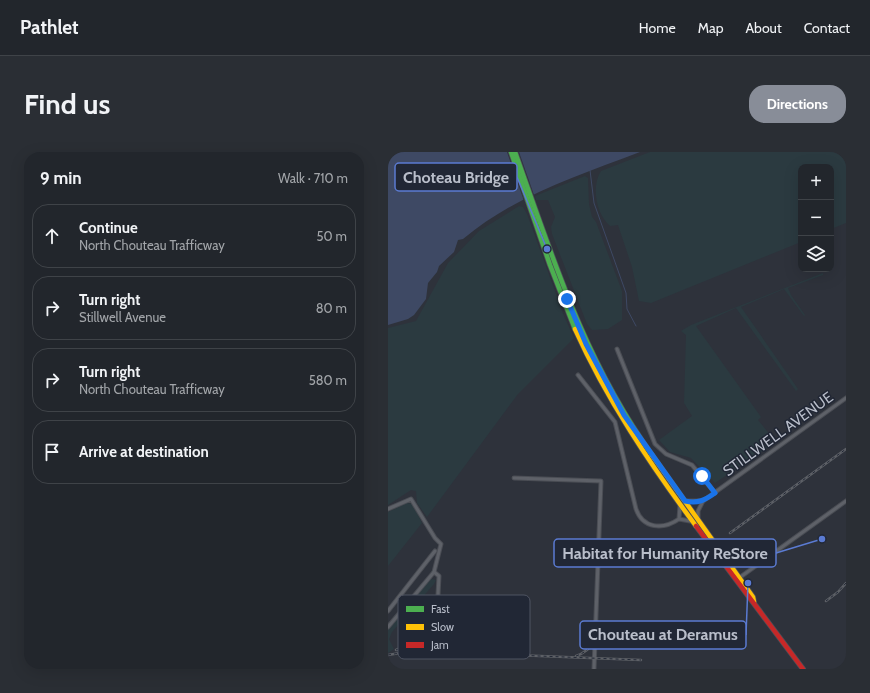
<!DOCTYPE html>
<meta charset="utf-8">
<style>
:root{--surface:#22262c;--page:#2a2e34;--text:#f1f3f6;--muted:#a2a5a9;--line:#3f4348;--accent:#888d98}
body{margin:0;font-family:Cabin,sans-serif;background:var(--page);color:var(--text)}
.controls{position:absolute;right:12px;top:12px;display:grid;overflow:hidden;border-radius:8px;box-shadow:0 4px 16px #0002}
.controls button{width:36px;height:36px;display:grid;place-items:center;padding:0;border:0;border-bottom:1px solid var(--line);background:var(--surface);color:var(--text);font:20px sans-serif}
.stop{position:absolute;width:12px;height:12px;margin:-9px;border:3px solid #1a73e8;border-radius:50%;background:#fff}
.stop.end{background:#1a73e8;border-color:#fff;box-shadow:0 1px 4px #0008}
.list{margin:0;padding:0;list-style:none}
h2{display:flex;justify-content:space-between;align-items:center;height:52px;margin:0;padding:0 16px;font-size:17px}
h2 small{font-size:13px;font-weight:400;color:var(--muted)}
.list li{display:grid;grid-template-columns:26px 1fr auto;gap:12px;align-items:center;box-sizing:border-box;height:64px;margin:0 8px 8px;padding:0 8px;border:1px solid var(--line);border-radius:16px}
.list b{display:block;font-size:15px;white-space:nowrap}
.list p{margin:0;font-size:13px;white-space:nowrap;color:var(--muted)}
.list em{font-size:13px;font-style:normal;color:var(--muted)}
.icon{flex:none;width:22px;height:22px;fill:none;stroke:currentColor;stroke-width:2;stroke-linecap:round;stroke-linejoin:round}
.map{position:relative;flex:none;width:458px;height:517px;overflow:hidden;border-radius:16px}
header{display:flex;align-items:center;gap:24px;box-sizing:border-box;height:56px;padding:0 20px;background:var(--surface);border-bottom:1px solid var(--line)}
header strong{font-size:19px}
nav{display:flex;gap:22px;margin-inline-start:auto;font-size:14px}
.intro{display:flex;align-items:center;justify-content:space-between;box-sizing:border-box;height:96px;padding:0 24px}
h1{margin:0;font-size:28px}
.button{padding:10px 18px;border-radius:16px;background:var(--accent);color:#fff;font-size:14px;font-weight:700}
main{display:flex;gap:24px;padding:0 24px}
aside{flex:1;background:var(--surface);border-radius:16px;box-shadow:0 4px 16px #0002}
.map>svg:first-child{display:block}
.green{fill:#2b3a40}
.water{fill:#3e4964}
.pier{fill:#2e323b}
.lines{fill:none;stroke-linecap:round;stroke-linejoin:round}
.stream{stroke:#3e4964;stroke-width:1}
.street-casing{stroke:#4a4d54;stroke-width:5}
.fast-casing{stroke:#4c4f57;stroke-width:6}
.slow-casing{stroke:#4c4f57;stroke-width:6}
.jam-casing{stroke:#4c4f57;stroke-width:6}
.street{stroke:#5e6168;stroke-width:3}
.fast{stroke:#4caf50;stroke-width:4.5}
.slow{stroke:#ffc107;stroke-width:4.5}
.jam{stroke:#c62828;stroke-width:4.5}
.rail-casing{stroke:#5d6066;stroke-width:2.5}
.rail{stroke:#212735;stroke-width:1;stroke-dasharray:3;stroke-linecap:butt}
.route{stroke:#1a73e8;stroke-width:5}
.labels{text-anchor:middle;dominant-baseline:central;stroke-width:3;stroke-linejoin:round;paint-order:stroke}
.street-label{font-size:15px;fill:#b9beca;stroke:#212735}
.key{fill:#212735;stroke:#4f5462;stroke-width:1}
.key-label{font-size:11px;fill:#b9beca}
.leader{fill:none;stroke:#5b7bd2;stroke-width:1.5}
.callout-dot{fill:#5b7bd2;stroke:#212735;stroke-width:1.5}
.callout{fill:#212735;stroke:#5b7bd2;stroke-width:1.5}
.callout-label{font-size:16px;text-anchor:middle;font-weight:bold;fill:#b9beca}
</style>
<header>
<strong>Pathlet</strong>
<nav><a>Home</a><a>Map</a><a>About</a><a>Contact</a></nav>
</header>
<div class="intro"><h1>Find us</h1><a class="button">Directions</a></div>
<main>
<aside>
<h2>9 min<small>Walk · 710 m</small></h2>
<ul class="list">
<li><svg class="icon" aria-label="ahead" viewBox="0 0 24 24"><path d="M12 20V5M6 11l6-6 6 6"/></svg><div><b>Continue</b><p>North Chouteau Trafficway</p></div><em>50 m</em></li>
<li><svg class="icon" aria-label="right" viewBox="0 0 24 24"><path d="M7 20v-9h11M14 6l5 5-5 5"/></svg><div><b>Turn right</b><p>Stillwell Avenue</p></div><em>80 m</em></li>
<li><svg class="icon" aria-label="right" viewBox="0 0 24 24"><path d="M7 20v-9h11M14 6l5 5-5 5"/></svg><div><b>Turn right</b><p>North Chouteau Trafficway</p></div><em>580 m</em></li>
<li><svg class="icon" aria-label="arrive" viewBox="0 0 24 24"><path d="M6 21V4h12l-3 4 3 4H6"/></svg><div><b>Arrive at destination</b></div></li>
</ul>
</aside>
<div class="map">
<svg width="458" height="517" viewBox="0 0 458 517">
<rect width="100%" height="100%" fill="#2e323b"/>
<g class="green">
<path d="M262 0H458V71L443 77V15H413V90L263 151 251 149 244 115 230 73 222 74C208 62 203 34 213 19Z"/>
<path d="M197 24 200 26 201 52 204 65 208 70 234 139V168L220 177 204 178 199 172 164 82 163 75 167 65 160 48H148L147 44Z"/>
<path d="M131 54 135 55 139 62 176 164 186 186 130 242 39 365 29 351 28 339 23 338 0 353V176L28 169 60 111 91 79Z"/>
<path d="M435 121V123L400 136 403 143 417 163 416 164 396 137 353 155 410 237 408 239 348 156 308 174 373 265 370 268 388 290 327 331 303 306 282 300 271 288 304 264 296 251 298 183 293 179 303 173Z"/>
<path d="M19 351 25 352 34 371 0 414V360Z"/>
<path d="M43 427 48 428 46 432 4 480 1 487 6 497 0 501V477Z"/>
</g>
<path class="water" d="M0 0H252C189 24 128 43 75 87L70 88 66 100 51 114 49 120 40 131 38 147 26 163 20 167 0 173Z"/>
<path class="pier" d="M119 0H131L146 43 136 49Z"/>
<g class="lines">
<path class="stream" d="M202 18 206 51 238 141 239 157 248 174"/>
<defs>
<g id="street">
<path d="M229 197 267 292 278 302 304 313 327 341"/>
<path d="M190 223 227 270 248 357C255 377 275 378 291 367L292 353"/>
<path d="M126 326 213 329 206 517"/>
<path d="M297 349H315"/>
<path d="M0 357 23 347 47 386 53 392 46 420 0 475"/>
<path d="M310 366V359L315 349 458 246"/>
<path d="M291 367 302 369"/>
<path d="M46 420 51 424 50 443"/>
<path d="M351 426 458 349"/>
<path d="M0 459 47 399"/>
</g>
<g id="fast">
<path d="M123 0 162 113 187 177"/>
<path d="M127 0C165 107 197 210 264 303"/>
</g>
<g id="slow">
<path d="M187 177C219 248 262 312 308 374"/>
<path d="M264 303 365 445 366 450"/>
</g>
<path id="jam" d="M308 374 415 517"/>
</defs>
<use href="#street" class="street-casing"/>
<use href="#fast" class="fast-casing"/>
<use href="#slow" class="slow-casing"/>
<use href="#jam" class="jam-casing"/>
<use href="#street" class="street"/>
<use href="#fast" class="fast"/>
<use href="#slow" class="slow"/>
<use href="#jam" class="jam"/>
<defs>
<g id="rail">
<path d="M342 381 458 297"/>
<path d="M438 449 450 440 458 431"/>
<path d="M90 468 102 471 123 488"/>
<path d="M42 472 56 467 71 466"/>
<path d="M33 483 52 480"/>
<path d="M89 483 98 485 109 492"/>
<path d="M20 486C25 476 29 464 38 457 56 441 102 458 122 465"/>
<path d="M23 486C43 466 50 457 81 460"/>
<path d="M27 493 59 494"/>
<path d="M8 498 30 488 42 487 101 492 125 502"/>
<path d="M0 503 24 499 253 508"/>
<path d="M188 504C200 500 204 492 213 484 227 472 246 476 262 477"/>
</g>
</defs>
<use href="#rail" class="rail-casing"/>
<use href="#rail" class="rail"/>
</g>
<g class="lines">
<path class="route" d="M179 147 198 192 236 263 297 349C310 352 317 348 327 341L314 324"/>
</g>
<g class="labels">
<g class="street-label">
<text transform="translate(390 282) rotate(-36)">STILLWELL AVENUE</text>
</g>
</g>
<rect x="10" y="443" width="132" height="64" rx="6" class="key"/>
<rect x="18" y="454" width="18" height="6" fill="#4caf50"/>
<rect x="18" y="472" width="18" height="6" fill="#ffc107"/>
<rect x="18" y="490" width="18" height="6" fill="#c62828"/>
<g class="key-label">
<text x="43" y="461">Fast</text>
<text x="43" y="479">Slow</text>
<text x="43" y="497">Jam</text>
</g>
<path class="leader" d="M159 97L129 25M434 387L388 401M360 431L358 483"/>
<g class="callout-dot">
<circle cx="159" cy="97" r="4"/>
<circle cx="434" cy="387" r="4"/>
<circle cx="360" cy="431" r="4"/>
</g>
<g class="callout">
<rect x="7" y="11" width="122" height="28" rx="4"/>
<rect x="166" y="387" width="222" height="28" rx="4"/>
<rect x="192" y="469" width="166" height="28" rx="4"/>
</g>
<g class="callout-label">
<text x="68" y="31">Choteau Bridge</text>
<text x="277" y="407">Habitat for Humanity ReStore</text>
<text x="275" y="488">Chouteau at Deramus</text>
</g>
</svg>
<div class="controls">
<button>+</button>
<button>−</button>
<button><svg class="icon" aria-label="layers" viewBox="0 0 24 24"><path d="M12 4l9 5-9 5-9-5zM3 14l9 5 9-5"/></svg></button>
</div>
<div class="stop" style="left:314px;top:324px"></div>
<div class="stop end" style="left:179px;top:147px"></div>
</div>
</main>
